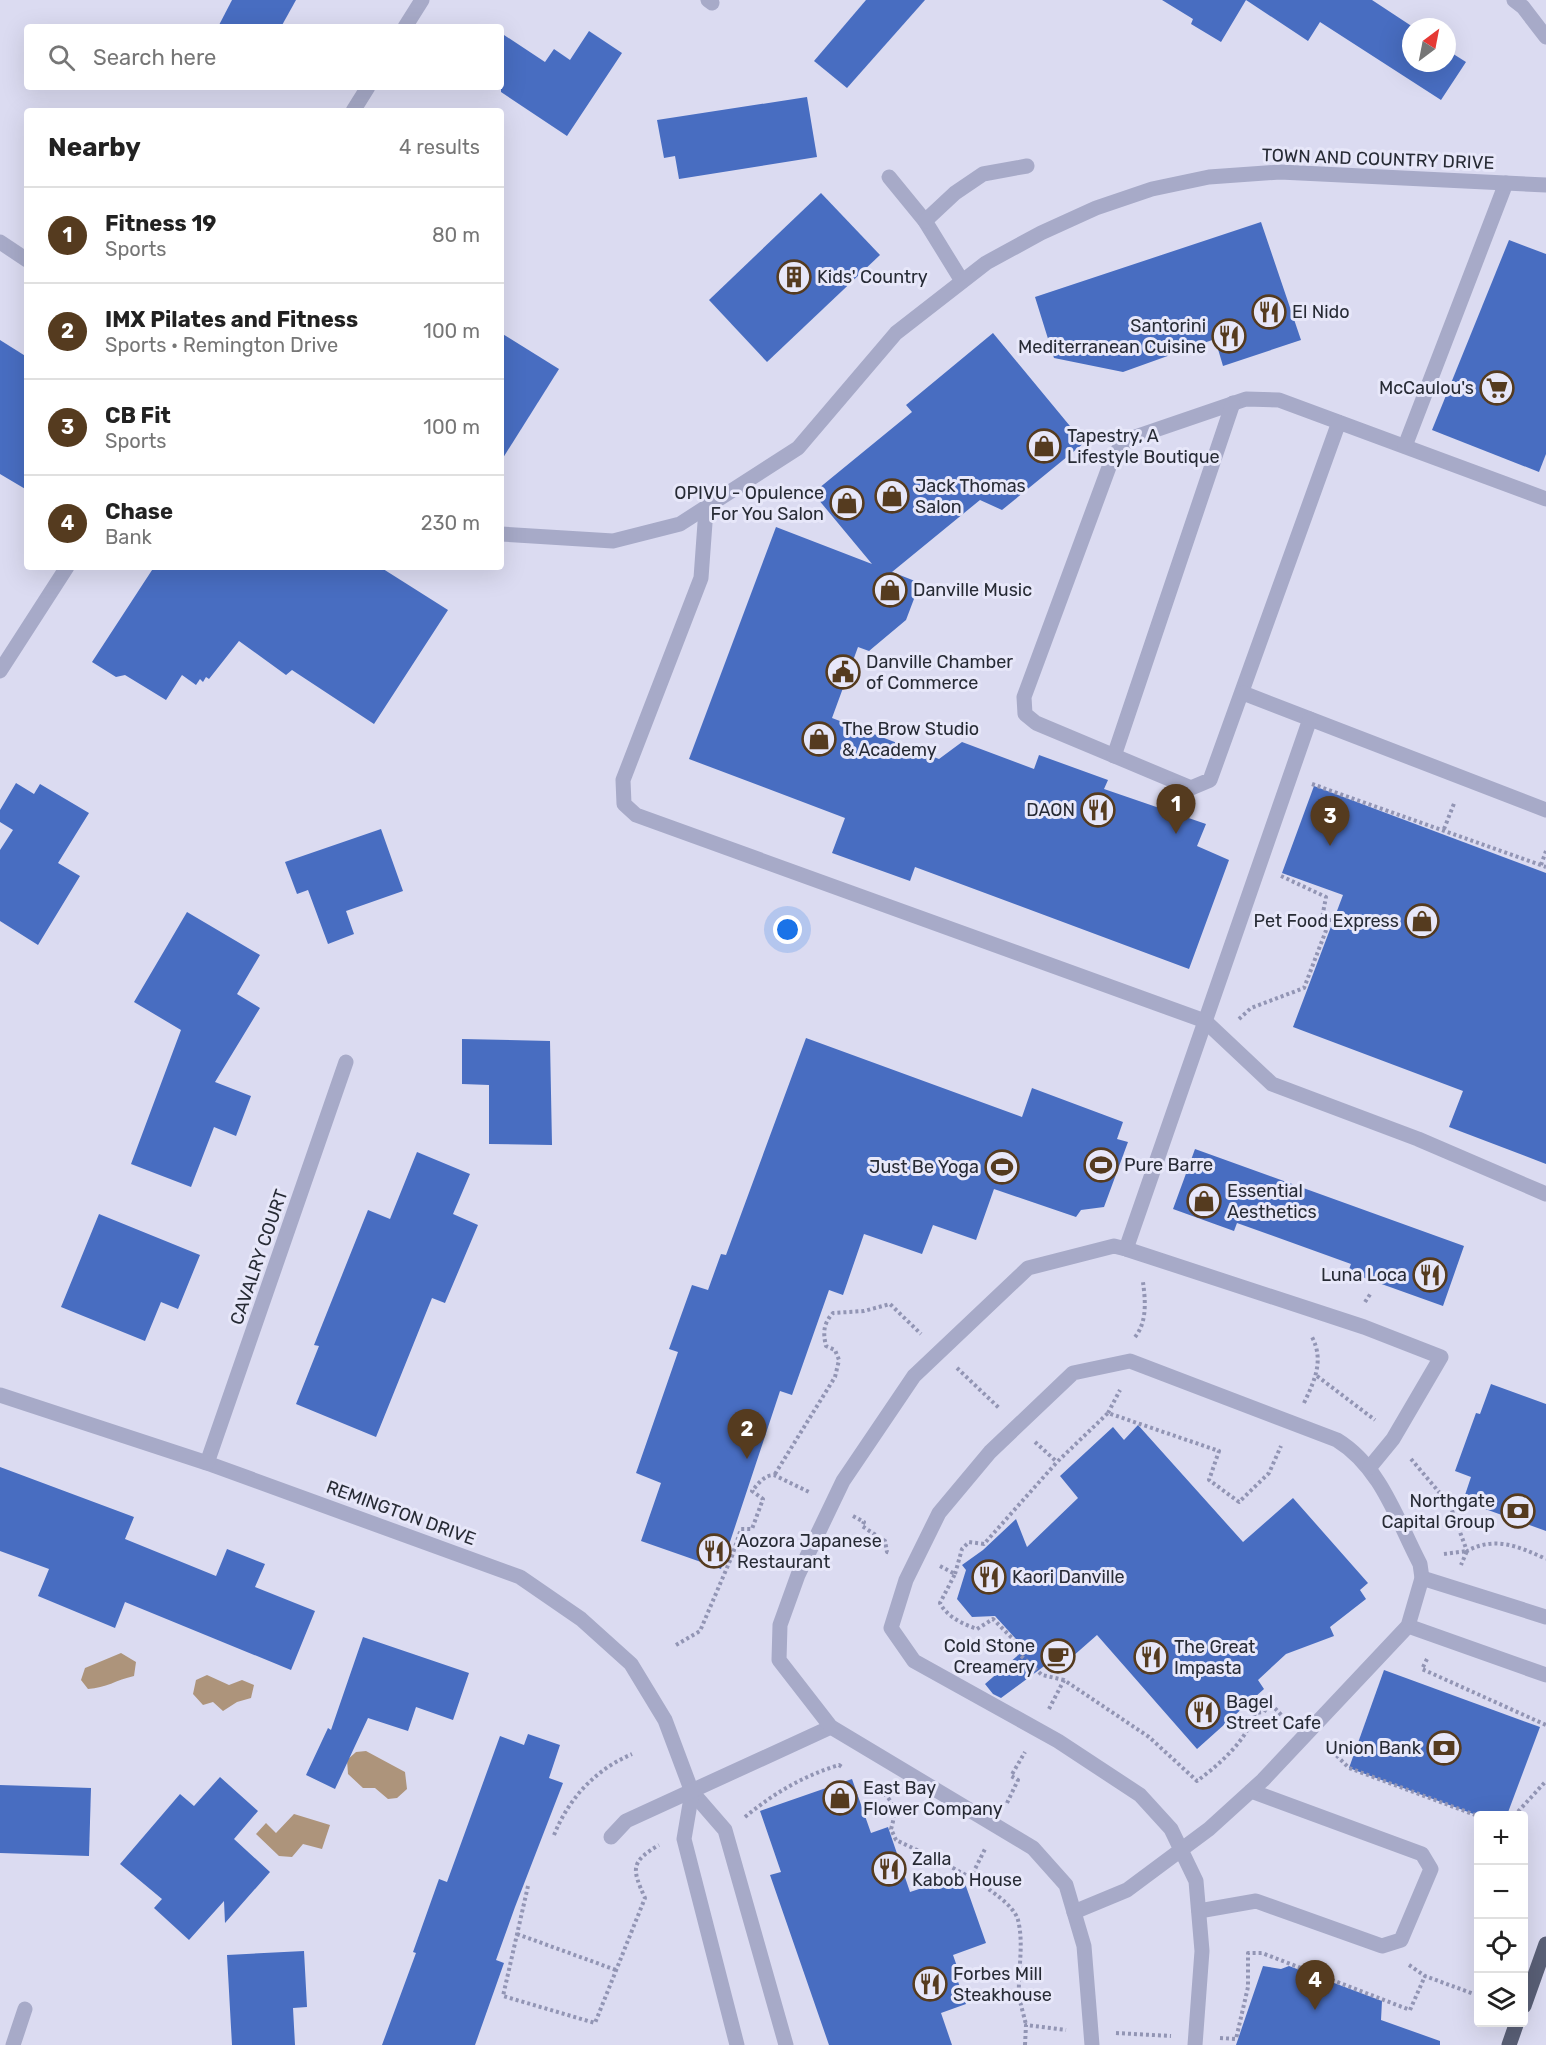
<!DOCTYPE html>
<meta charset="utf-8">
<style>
:root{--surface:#fff;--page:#f2f2f2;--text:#222;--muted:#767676;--line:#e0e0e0;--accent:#553b1f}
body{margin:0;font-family:Rubik,sans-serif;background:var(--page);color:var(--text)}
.controls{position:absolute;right:18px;bottom:18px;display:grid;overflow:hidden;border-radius:6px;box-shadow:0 6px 24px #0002}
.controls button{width:54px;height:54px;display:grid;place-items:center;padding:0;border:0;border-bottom:2px solid var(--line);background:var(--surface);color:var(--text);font:30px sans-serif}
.compass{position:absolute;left:1402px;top:18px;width:54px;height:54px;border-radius:50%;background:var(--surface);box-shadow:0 6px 24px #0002;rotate:32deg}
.you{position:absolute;left:788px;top:930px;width:21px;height:21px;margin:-15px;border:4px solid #fff;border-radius:50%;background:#1a73e8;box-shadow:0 0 0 9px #1a73e833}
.badge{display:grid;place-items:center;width:39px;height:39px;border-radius:50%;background:var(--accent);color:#fff;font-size:20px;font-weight:700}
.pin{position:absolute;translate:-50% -50px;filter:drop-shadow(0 2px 3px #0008)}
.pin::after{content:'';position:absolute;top:32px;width:21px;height:18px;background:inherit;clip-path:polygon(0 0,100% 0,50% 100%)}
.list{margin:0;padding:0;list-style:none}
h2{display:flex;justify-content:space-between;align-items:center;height:78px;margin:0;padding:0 24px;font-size:26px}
h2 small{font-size:20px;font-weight:400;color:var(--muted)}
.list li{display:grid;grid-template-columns:39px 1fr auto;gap:18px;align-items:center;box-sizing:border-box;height:96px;padding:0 24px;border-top:2px solid var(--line)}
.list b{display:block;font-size:22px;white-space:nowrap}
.list p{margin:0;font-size:20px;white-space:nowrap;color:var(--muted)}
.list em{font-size:20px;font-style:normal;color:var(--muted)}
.icon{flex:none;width:33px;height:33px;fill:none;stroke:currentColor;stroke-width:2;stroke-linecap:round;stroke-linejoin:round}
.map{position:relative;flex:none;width:1546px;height:2045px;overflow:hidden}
.search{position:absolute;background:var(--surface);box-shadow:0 6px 24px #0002;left:24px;top:24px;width:480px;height:66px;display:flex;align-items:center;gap:15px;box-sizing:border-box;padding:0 21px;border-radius:6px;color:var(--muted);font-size:22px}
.panel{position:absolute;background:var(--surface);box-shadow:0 6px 24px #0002;left:24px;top:108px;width:480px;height:462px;border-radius:6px}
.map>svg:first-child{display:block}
.water{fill:#ad947b}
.building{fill:#486dc1}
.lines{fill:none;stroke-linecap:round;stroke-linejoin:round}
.path{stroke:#9295b4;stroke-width:4;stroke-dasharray:3 3;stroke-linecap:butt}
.minor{stroke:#a7aac8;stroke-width:15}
.major{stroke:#595f76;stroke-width:15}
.labels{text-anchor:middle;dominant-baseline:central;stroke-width:6;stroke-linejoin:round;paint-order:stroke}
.street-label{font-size:18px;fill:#272b35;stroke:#e7e7f9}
.poi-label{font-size:18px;fill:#272b35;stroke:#e7e7f9;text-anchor:start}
</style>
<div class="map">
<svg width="1546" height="2045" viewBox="0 0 1546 2045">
<rect width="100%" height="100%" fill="#dbdbf1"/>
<g class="water">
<path d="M121 1653 136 1662 134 1676C116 1680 106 1688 88 1689L81 1680 85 1668Z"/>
<path d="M207 1675 229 1685 242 1680 254 1685 251 1698 237 1702 223 1711 213 1702 203 1705 193 1694 196 1680Z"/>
<path d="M366 1751 405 1772 407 1789 397 1798 388 1799 375 1788H363L348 1774 347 1760 356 1752Z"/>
<path d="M294 1814 330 1825 322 1849 303 1844 292 1857 279 1856 256 1834 266 1823 276 1833Z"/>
</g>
<g class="building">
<path d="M232 0H296L281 27H218Z"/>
<path d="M866 0H925L847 88 814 61Z"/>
<path d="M1162 0H1372L1413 27 1411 63H1447V50L1466 62 1441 100 1320 22 1308 41 1246 0 1221 42 1191 24 1193 19Z"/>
<path d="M589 31 622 53 567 136 501 92V33L545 62 554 49 570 60Z"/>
<path d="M807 97 817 157 679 179 675 156 664 158 657 120Z"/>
<path d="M821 193 880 255 767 362 709 300Z"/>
<path d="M1261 222 1301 340 1223 366 1215 339 1123 372 1054 358 1035 297Z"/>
<path d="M1509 240 1546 254V454L1539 472 1432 430Z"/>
<path d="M501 333 559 369 501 461Z"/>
<path d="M993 333 1084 443 1002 510 980 500 892 572 920 583 906 620 869 651 858 647 832 718 939 759 962 742 1034 769 1039 755 1108 780 1104 789 1206 824 1197 846 1229 860 1189 969 915 867 910 881 832 853 845 818 689 759 776 527 872 564 813 493 912 412 906 405Z"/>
<path d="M0 340 27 357V490L0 474Z"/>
<path d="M154 567H380L448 610 374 724 292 670 286 675 239 641 209 679 206 677 203 682 200 679 196 685 182 675 166 700 125 675 116 677 92 662Z"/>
<path d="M16 783 34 794 40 784 89 813 58 863 80 876 38 945 0 921V850L13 830 0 822V810Z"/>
<path d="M1314 786 1546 873V1164L1449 1127 1463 1091 1293 1027 1343 895 1282 873Z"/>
<path d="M381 829 403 891 346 911 354 934 328 944 308 890 297 894 285 862Z"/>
<path d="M187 912 260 955 237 994 260 1008 215 1082 251 1096 236 1136 214 1127 191 1187 131 1164 181 1030 134 1002Z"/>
<path d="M806 1038 1022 1117 1032 1088 1123 1122 1117 1139 1128 1142 1104 1207 1081 1210 1076 1217 994 1189 976 1240 933 1225 922 1254 864 1234 843 1295 829 1290 792 1395 780 1391 721 1569 641 1541 661 1483 636 1473 678 1352 669 1349 692 1285 708 1290 721 1254 726 1255Z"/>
<path d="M462 1039 550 1041 552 1145 489 1144V1085L462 1084Z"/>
<path d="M1195 1149 1464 1246 1443 1306 1348 1272 1351 1264 1237 1223 1234 1231 1173 1209Z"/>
<path d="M417 1152 470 1174 453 1214 478 1225 445 1303 432 1298 376 1437 296 1404 319 1346 314 1345 368 1210 390 1219Z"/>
<path d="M99 1214 200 1255 178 1309 161 1302 145 1341 61 1307Z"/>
<path d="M1491 1384 1546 1404V1531L1463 1501 1471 1477 1455 1471 1476 1413 1480 1414Z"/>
<path d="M1138 1425 1243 1542 1293 1498 1368 1583 1360 1590 1366 1599 1330 1627 1334 1636 1286 1654 1258 1680 1264 1689 1197 1749 1097 1635 1055 1672 1047 1664 1001 1698 993 1694 985 1684 1025 1649 995 1616 972 1617 957 1599 966 1570 962 1565 983 1550 1016 1519 1027 1547 1078 1498 1060 1476 1113 1427 1124 1440Z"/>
<path d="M0 1467 134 1517 125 1539 216 1576 227 1549 265 1564 255 1587 315 1611 291 1670 125 1602 115 1628 38 1596 49 1569 0 1551Z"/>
<path d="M363 1637 469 1673 453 1720 416 1707 408 1731 368 1718 335 1789 306 1775 328 1728 331 1730Z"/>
<path d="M1384 1670 1540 1727 1507 1815 1479 1816 1349 1768Z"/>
<path d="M528 1734 560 1745 549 1778 563 1783 515 1907 496 1960 504 1963 475 2045H382L416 1953 413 1952 439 1879 447 1882 500 1736 524 1745Z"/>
<path d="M220 1777 258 1811 234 1839 270 1872 225 1923 224 1901 189 1940 154 1908 162 1899 120 1864 180 1794 194 1806Z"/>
<path d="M852 1779 871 1833 888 1827 910 1892 962 1875 986 1943 953 1955 960 1975 956 1976 966 2004 941 2013 952 2045H829L770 1875 781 1872 760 1811Z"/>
<path d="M0 1785 91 1788 89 1856 0 1853Z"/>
<path d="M304 1951 307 2007 293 2008 295 2045H232L227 1955Z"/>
<path d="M1263 1966 1281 1969 1289 1966 1382 2001 1381 2020 1440 2041V2045H1236Z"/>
</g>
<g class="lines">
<g class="path">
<path d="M1312 784 1546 867"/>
<path d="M1444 829 1455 801"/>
<path d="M1541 865 1546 851"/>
<path d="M1239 1019 1251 1008 1304 988 1330 920 1322 918 1326 897 1281 876"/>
<path d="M1365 1302 1371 1293"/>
<path d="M1135 1337C1148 1321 1145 1298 1143 1282"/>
<path d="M957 1368 999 1408"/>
<path d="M1317 1376 1375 1420"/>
<path d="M1304 1403C1315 1380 1324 1360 1312 1337"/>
<path d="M1108 1413 1120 1390"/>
<path d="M1035 1442 1057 1462"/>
<path d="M1411 1459 1450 1505 1467 1551C1495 1536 1518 1546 1546 1559"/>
<path d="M775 1474 835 1377 839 1360 835 1350 826 1346C823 1333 823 1324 833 1313L864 1311 890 1304 921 1334"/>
<path d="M853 1516 864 1522 862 1526 885 1541 887 1552 891 1553"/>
<path d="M1444 1554 1467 1551 1461 1565"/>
<path d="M940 1566 955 1574 940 1603C947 1617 963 1624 977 1629L993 1619 1023 1649 1018 1653 1042 1675 1064 1680"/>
<path d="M955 1574 962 1549 969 1542 984 1544 1057 1462 1108 1413 1219 1451 1209 1480 1239 1502 1269 1473 1281 1446"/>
<path d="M676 1645 700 1631 732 1556 741 1529H752L763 1499 752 1491C758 1484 764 1475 774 1475L809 1492"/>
<path d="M1427 1659 1422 1669 1546 1725"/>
<path d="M1049 1709 1064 1680 1149 1737 1197 1781C1220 1764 1247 1740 1255 1713L1264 1712 1270 1703 1286 1720"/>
<path d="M1328 1747 1349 1768 1478 1816"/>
<path d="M880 1789C894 1803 897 1809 891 1829L896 1840C924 1854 1010 1891 1018 1920 1024 1944 1018 1969 1019 1994 1020 2004 1024 2015 1026 2025"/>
<path d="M1007 1803 1018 1780 1011 1776 1025 1752"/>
<path d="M1514 1816 1546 1781"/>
<path d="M745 1817C774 1793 803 1776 839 1765L842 1767"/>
<path d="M554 1835C569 1798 595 1770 632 1754"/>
<path d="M970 1879 986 1847"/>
<path d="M528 1886 503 1996 595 2023 645 1898C632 1869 630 1862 659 1845"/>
<path d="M517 1934 616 1970"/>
<path d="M1409 1965 1425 1976 1474 1994"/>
<path d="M1116 2033 1171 2036"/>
<path d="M1220 2038 1236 2039 1248 1987V1953H1262L1410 2010 1425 1976"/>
<path d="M1025 2045 1026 2025 1066 2030"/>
</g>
<g class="minor">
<path d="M708 0 712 3"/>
<path d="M1514 0 1523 7 1546 37"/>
<path d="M405 27 422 0"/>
<path d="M353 111 368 87"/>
<path d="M889 177 925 221 962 281"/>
<path d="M925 221 955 193 983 174 1027 166"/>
<path d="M0 242 27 260"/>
<path d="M1339 422 1210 780 1191 788 1036 723 1025 714 1024 697 1112 459 1121 446 1132 438 1246 399 1279 400 1546 499"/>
<path d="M1405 446 1506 183"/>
<path d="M706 509 701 578 623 780 624 804 636 815 1205 1021 1272 1084 1418 1139 1546 1194"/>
<path d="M501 534 613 541 680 524 798 448 896 333 986 263 1041 233 1096 208 1152 189 1209 177 1280 172 1546 185"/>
<path d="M0 671 67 567"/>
<path d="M1243 693 1546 810"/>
<path d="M1114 756 1233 403"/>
<path d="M1126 1249 1310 719"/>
<path d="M0 1395 207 1463 520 1577 581 1619 631 1664 665 1720 692 1792 725 1830 786 2045"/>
<path d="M207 1463 346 1062"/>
<path d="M1422 1578 1546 1617"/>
<path d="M1408 1626 1546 1675"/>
<path d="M692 1792 684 1839 737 2045"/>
<path d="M611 1837 626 1821 831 1727"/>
<path d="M1199 1911 1256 1901 1382 1946 1401 1940 1431 1869 1422 1854 1251 1791"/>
<path d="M1074 1912 1127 1890 1209 1829 1263 1780 1408 1626 1422 1578 1420 1564C1397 1520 1381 1467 1337 1440L1130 1361 1073 1373 990 1452 939 1513 906 1580 891 1628 914 1661 1058 1741 1140 1795 1171 1829 1196 1881 1202 1951 1195 2045"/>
<path d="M13 2045 25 2009"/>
<path d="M1092 2045 1084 1946 1066 1885 1033 1848 831 1727 779 1660 780 1625 798 1575 843 1481 914 1376 1028 1268 1114 1246 1126 1249 1364 1327 1441 1357 1393 1439 1370 1467"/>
</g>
<g class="major">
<path d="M1524 2006 1546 1944"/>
<path d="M1509 2045 1517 2022"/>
</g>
</g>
<defs>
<symbol id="building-ring" viewBox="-11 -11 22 22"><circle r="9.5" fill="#e7e7f9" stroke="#553b1f" stroke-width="1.5"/><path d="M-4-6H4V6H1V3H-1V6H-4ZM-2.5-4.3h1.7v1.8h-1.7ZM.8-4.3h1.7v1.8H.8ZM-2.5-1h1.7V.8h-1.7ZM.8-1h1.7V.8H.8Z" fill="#553b1f"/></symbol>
<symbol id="restaurant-ring" viewBox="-11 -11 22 22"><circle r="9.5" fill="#e7e7f9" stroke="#553b1f" stroke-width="1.5"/><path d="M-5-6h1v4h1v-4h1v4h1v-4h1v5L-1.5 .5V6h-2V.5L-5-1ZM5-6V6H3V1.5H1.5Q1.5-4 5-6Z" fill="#553b1f"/></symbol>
<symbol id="supermarket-ring" viewBox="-11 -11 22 22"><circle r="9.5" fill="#e7e7f9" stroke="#553b1f" stroke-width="1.5"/><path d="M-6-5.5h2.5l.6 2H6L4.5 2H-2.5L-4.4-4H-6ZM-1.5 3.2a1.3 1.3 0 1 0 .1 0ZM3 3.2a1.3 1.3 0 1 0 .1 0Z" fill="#553b1f"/></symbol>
<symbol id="shop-ring" viewBox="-11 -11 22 22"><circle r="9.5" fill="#e7e7f9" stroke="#553b1f" stroke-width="1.5"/><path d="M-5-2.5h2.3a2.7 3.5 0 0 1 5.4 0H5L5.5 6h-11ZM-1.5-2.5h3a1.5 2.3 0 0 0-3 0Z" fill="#553b1f"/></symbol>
<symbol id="civic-ring" viewBox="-11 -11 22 22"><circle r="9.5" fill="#e7e7f9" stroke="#553b1f" stroke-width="1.5"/><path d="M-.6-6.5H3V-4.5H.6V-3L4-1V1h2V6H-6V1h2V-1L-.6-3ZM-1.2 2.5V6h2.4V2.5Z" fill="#553b1f"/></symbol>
<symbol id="stadium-ring" viewBox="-11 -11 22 22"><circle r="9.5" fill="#e7e7f9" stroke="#553b1f" stroke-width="1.5"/><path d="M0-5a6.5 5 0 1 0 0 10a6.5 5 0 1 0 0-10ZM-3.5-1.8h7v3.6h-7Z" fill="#553b1f"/></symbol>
<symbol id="bank-ring" viewBox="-11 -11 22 22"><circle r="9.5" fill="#e7e7f9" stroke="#553b1f" stroke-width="1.5"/><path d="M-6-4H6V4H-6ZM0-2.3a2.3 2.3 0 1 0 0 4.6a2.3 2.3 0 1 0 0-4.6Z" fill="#553b1f"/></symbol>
<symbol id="cafe-ring" viewBox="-11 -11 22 22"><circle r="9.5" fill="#e7e7f9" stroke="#553b1f" stroke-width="1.5"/><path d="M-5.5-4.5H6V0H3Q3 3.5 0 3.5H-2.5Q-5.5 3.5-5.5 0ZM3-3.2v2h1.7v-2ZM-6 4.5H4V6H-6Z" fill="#553b1f"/></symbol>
</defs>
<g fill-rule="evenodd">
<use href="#building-ring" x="775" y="258" width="38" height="38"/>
<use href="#restaurant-ring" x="1250" y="293" width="38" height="38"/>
<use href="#restaurant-ring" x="1210" y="317" width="38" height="38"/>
<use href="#supermarket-ring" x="1478" y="369" width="38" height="38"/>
<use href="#shop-ring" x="1025" y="427" width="38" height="38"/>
<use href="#shop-ring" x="873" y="477" width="38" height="38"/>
<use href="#shop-ring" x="828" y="484" width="38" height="38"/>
<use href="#shop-ring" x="871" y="571" width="38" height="38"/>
<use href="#civic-ring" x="824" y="653" width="38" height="38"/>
<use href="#shop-ring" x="800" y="720" width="38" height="38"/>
<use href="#restaurant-ring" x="1079" y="791" width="38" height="38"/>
<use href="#shop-ring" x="1403" y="902" width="38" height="38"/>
<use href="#stadium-ring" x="1082" y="1146" width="38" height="38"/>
<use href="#stadium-ring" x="983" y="1148" width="38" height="38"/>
<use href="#shop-ring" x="1185" y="1182" width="38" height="38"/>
<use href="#restaurant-ring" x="1411" y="1256" width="38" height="38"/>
<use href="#bank-ring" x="1499" y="1492" width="38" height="38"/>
<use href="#restaurant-ring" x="695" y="1532" width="38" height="38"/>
<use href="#restaurant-ring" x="970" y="1558" width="38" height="38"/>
<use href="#cafe-ring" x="1039" y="1637" width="38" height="38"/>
<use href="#restaurant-ring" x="1132" y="1638" width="38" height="38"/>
<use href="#restaurant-ring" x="1184" y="1693" width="38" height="38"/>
<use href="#bank-ring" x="1425" y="1729" width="38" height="38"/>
<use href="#shop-ring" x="821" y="1779" width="38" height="38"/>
<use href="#restaurant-ring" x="870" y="1850" width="38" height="38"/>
<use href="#restaurant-ring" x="911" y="1965" width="38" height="38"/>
</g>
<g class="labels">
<g class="street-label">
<text transform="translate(1378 159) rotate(2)">TOWN AND COUNTRY DRIVE</text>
<text transform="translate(259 1257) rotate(-71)">CAVALRY COURT</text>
<text transform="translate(401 1513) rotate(20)">REMINGTON DRIVE</text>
</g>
<g class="poi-label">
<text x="817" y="277">Kids' Country</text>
<text x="1292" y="312">El Nido</text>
<text x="1206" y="326" text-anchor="end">Santorini<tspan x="1206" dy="21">Mediterranean Cuisine</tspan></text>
<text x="1474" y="388" text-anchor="end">McCaulou's</text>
<text x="1067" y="436">Tapestry, A<tspan x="1067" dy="21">Lifestyle Boutique</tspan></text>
<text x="915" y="486">Jack Thomas<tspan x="915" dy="21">Salon</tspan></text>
<text x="824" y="493" text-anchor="end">OPIVU - Opulence<tspan x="824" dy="21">For You Salon</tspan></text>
<text x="913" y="590">Danville Music</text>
<text x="866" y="662">Danville Chamber<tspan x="866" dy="21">of Commerce</tspan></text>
<text x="842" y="729">The Brow Studio<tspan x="842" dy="21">&amp; Academy</tspan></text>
<text x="1075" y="810" text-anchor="end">DAON</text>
<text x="1399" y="921" text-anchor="end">Pet Food Express</text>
<text x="1124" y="1165">Pure Barre</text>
<text x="979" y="1167" text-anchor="end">Just Be Yoga</text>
<text x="1227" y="1191">Essential<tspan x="1227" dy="21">Aesthetics</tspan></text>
<text x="1407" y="1275" text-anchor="end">Luna Loca</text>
<text x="1495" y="1501" text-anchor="end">Northgate<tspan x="1495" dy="21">Capital Group</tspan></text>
<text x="737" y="1541">Aozora Japanese<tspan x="737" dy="21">Restaurant</tspan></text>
<text x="1012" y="1577">Kaori Danville</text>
<text x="1035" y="1646" text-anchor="end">Cold Stone<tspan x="1035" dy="21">Creamery</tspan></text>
<text x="1174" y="1647">The Great<tspan x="1174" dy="21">Impasta</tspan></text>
<text x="1226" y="1702">Bagel<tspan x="1226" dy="21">Street Cafe</tspan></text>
<text x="1421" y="1748" text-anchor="end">Union Bank</text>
<text x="863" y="1788">East Bay<tspan x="863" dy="21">Flower Company</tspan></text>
<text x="912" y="1859">Zalla<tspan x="912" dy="21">Kabob House</tspan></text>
<text x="953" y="1974">Forbes Mill<tspan x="953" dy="21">Steakhouse</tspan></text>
</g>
</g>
</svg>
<div class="controls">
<button>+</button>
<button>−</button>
<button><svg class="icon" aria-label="locate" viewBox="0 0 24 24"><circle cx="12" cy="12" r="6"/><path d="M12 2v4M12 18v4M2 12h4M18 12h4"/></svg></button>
<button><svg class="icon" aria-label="layers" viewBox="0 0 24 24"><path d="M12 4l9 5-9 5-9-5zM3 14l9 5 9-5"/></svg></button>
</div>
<svg class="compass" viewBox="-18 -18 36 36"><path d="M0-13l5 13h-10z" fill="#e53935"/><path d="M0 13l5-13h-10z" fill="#767676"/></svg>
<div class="you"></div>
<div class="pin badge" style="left:1176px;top:834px">1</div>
<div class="pin badge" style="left:747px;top:1459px">2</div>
<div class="pin badge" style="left:1330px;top:846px">3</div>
<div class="pin badge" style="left:1315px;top:2010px">4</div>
<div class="search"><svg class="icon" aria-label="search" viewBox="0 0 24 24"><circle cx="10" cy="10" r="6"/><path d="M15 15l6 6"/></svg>Search here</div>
<section class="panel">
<h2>Nearby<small>4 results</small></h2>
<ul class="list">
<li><span class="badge">1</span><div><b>Fitness 19</b><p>Sports</p></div><em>80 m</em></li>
<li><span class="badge">2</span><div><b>IMX Pilates and Fitness</b><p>Sports · Remington Drive</p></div><em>100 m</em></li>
<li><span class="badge">3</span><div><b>CB Fit</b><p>Sports</p></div><em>100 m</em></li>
<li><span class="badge">4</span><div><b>Chase</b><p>Bank</p></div><em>230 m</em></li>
</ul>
</section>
</div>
